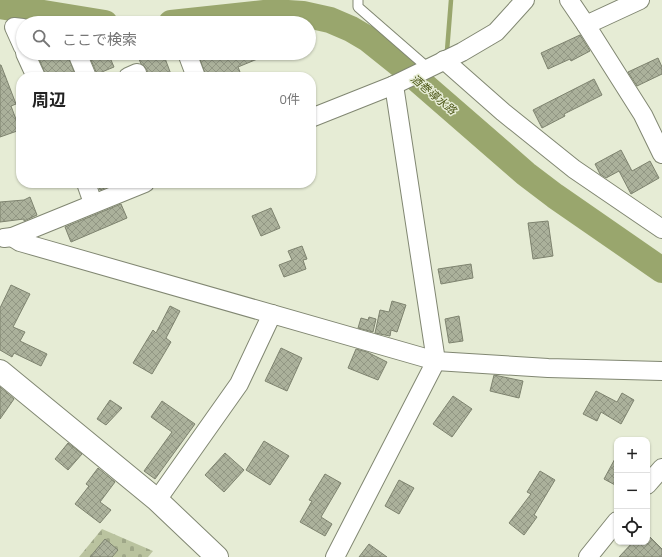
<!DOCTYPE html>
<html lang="ja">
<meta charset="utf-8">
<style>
:root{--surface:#fff;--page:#f6f6f6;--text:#222;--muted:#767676;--line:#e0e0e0}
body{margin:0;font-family:"Open Sans","Noto Sans JP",sans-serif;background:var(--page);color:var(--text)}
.controls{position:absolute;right:12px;bottom:12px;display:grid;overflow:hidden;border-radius:8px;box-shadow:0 1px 3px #0004}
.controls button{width:36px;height:36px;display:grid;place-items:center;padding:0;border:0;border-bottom:1px solid var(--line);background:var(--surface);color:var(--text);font:20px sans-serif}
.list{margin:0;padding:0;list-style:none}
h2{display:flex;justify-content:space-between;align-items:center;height:52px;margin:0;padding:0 16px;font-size:17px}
h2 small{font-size:13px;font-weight:400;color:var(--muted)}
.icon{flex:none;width:22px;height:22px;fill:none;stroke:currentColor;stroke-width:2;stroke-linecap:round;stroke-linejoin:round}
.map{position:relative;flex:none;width:662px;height:557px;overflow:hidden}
.search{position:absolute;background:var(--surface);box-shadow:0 1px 3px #0004;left:16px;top:16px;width:300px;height:44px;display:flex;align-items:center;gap:10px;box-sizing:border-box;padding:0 14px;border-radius:22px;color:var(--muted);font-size:15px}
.panel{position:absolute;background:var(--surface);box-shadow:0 1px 3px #0004;left:16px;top:72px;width:300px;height:116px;border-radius:16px}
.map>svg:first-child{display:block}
.cemetery{fill:url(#cemetery-stones)}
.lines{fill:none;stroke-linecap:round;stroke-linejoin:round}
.stream{stroke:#99a66d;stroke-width:4.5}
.river{stroke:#99a66d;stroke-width:26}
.building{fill:url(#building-cross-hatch);stroke:#7e836f}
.service-casing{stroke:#818772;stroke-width:11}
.minor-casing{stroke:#818772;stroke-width:20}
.tertiary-casing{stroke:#818772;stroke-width:24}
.service{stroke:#fff;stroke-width:9}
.minor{stroke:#fff;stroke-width:18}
.tertiary{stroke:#fff;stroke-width:22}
.labels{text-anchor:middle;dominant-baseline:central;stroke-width:3;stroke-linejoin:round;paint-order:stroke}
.water-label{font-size:11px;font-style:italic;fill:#4c5717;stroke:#e6ecd5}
</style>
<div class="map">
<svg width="662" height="557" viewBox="0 0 662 557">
<defs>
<pattern id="cemetery-stones" width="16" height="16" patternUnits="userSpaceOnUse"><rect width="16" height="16" fill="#bac39f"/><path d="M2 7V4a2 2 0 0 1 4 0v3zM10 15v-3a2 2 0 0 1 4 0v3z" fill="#9fa788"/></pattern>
<pattern id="building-cross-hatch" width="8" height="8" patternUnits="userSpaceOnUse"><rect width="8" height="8" fill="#abb19b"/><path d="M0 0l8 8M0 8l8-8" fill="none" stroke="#929784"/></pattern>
</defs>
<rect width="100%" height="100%" fill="#e6ecd5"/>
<path class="cemetery" d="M102 529 153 551 148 557H79Z"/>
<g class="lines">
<path class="stream" d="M450 50 447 51 451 0"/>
<g class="river">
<path d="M0 6 105 23"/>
<path d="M171 23 273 12 303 14 330 20 351 29 368 39 403 67 526 174 555 196 662 270"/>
</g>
</g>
<g class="building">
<path d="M580 35 590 51 571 61 570 59 548 69 541 53Z"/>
<path d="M37 53H67L76 77H46Z"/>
<path d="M88 53H108L114 67 97 74Z"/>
<path d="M155 53H163L172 77H148L147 70 144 66 141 64 139 59Z"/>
<path d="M198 53H272L238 67 242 77H206Z"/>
<path d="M658 58 662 67V74L637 86 628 72Z"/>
<path d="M0 65H1L16 104 11 106 20 130 0 137Z"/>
<path d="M594 79 602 95 564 114 565 116 542 128 533 110Z"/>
<path d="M621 150 632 171 650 161 659 178 631 194 619 171 606 178 600 174 595 164Z"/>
<path d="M97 183H111L112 185 100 190Z"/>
<path d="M30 197 37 215 24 221V219L0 222V202L24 200Z"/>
<path d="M121 204 127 218 71 242 65 227Z"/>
<path d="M271 208 280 228 261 236 252 216Z"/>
<path d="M548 221 553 256 533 259 528 223Z"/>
<path d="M302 246 307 259 303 260 306 269 284 277 279 265 292 260 288 251Z"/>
<path d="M471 264 473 278 441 284 438 269Z"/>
<path d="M11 285 30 294 13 327 25 332 20 341 47 354 41 366 14 353 12 357 0 350V308Z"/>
<path d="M392 301 406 305 397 332 391 330 390 336 375 333 380 310 389 312Z"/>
<path d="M170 306 180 311 166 338 171 342 152 374 133 363 153 330 156 333Z"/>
<path d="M459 316 463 341 449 343 445 319Z"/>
<path d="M369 317 376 319 373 332 358 328 361 318 368 320Z"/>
<path d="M281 348 302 358 287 391 265 381Z"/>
<path d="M356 349 367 352 387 362 378 380 348 368Z"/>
<path d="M494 375 523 381 519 398 490 391Z"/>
<path d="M0 387 14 399 0 419Z"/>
<path d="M596 391 617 402 622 393 634 400 621 424 601 412 597 421 583 414Z"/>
<path d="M453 396 472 409 452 437 433 424Z"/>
<path d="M110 400 122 408 106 425 97 419Z"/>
<path d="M162 401 195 424 155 479 144 471 172 432 151 417Z"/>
<path d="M264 441 289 456 270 485 246 470Z"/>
<path d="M68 443 82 454 68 470 55 459Z"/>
<path d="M225 453 244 470 224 492 205 475Z"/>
<path d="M617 455V486L604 479Z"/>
<path d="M98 468 115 482 100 502 111 510 100 523 75 504 89 486 86 484Z"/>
<path d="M540 471 555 480 534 515 537 517 524 535 509 523 531 494 527 492Z"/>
<path d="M325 474 341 483 321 517 332 524 325 536 300 522 312 501 309 500Z"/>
<path d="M399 480 414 488 399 514 385 506Z"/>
<path d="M647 534 662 549V557H619L633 542H647Z"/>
<path d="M105 539 118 550 112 557H90Z"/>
<path d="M369 544 387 557H359Z"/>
</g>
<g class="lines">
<defs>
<path id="service" d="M358 0V7L428 68"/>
<g id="minor">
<path d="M569 0 586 25 640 0"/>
<path d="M586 25 643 115 662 154"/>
<path d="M23 28 14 27 23 47"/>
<path d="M25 53 36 77"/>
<path d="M77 53 87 77"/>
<path d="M187 53 196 77"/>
<path d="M444 60 503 112 574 169 662 229"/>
<path d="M128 77 137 73 138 77"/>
<path d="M311 118 394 85 462 52 496 32 525 0"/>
<path d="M86 183 93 203"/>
<path d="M12 237 20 242 436 361 548 368 662 371"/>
<path d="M4 238 12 237 145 183"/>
<path d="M647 485 662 468"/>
<path d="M157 500 239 384 272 314"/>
<path d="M335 557 436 361 394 85"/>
<path d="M588 557 617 521"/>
</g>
<path id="tertiary" d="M0 371 157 500 217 557"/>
</defs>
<use href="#service" class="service-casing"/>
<use href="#minor" class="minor-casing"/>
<use href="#tertiary" class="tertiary-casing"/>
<use href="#service" class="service"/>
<use href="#minor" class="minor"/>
<use href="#tertiary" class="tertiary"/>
</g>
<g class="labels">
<g class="water-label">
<text transform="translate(434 94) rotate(40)">酒巻導水路</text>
</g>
</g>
</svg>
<div class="controls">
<button>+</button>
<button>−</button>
<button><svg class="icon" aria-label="locate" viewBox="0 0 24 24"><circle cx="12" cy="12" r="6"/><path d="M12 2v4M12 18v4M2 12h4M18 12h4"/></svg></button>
</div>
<div class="search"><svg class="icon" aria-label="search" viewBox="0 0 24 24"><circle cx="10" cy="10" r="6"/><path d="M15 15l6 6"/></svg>ここで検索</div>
<section class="panel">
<h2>周辺<small>0件</small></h2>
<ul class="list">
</ul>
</section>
</div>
